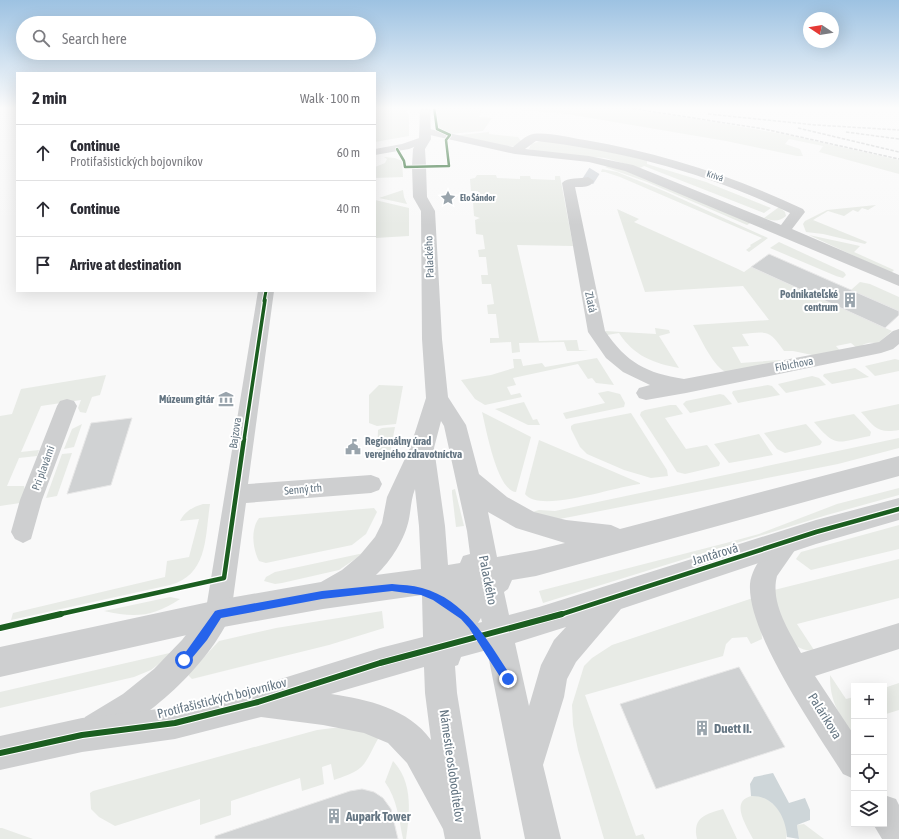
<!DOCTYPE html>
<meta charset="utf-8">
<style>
:root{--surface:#fff;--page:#f7f7f7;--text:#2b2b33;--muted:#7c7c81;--line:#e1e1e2}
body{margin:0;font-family:"Asap Condensed",sans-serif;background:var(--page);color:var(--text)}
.controls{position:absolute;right:12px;bottom:12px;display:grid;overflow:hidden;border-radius:0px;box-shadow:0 4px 16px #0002}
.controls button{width:36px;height:36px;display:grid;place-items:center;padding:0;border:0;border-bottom:1px solid var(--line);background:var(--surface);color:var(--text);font:20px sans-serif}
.compass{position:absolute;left:803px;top:12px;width:36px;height:36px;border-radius:50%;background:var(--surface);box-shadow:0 4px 16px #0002;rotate:282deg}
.stop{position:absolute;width:12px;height:12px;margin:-9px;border:3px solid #2563eb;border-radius:50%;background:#fff}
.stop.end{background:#2563eb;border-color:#fff;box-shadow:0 1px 4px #0008}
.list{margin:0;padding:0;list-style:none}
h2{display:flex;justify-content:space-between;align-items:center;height:52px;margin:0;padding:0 16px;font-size:17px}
h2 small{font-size:13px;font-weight:400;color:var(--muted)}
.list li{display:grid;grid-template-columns:26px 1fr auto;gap:12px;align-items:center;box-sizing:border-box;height:56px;padding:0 16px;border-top:1px solid var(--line)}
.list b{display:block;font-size:15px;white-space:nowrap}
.list p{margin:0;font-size:13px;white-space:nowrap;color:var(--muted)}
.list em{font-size:13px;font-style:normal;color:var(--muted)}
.icon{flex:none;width:22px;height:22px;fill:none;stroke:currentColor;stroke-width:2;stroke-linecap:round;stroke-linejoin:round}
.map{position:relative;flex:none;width:899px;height:839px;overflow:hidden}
.search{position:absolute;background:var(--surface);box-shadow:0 4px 16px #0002;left:16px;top:16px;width:360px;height:44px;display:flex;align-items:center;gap:10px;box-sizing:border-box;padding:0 14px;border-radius:22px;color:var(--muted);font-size:15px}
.panel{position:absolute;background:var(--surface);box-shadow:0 4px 16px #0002;left:16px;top:72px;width:360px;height:220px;border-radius:0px}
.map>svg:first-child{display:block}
.green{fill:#e8ebe6}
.water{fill:#ced6d9}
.building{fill:#d0d2d3;stroke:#e8e8e8}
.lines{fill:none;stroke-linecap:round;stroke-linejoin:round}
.minor-tunnel{stroke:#d4d8dc;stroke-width:12;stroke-dasharray:12 5.5;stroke-linecap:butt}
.minor{fill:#cecfd0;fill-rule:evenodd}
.tertiary{fill:#cecfd0;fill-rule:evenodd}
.rail{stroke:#c3c5c6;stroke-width:1.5;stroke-dasharray:3.5 1.5;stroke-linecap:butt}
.cycleway-far4-casing{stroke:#fff;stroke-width:4}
.cycleway-far3-casing{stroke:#fff;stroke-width:5}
.cycleway-far2-casing{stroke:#fff;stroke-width:6}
.cycleway-far1-casing{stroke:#fff;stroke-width:7}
.cycleway-casing{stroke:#fff;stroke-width:8}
.cycleway-far4{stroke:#1b5e20;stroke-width:2.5}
.cycleway-far3{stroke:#1b5e20;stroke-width:3}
.cycleway-far2{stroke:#1b5e20;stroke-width:3.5}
.cycleway-far1{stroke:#1b5e20;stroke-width:4.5}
.cycleway{stroke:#1b5e20;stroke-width:6}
.route{fill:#2563eb}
.labels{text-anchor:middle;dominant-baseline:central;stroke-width:4;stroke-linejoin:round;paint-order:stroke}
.far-street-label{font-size:9px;fill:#657683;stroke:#fff}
.far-poi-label{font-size:9px;font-weight:bold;fill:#657683;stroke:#fff;text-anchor:start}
.street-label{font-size:11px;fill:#657683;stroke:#fff}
.poi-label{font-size:11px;font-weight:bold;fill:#657683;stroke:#fff;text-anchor:end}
.near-street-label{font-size:13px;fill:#657683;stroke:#fff}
.near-poi-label{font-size:13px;font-weight:bold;fill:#657683;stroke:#fff;text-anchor:start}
</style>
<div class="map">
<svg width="899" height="839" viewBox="0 0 899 839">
<rect width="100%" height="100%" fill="#f9f9f9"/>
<g class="green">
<path d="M375 107H406L409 117V136L375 142Z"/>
<path d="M436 107H483L479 117 492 118 483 131 449 134 438 129Z"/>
<path d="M486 107H614L702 120 788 135 899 160V174L819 152 823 146 789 139 785 144 800 149 803 156H797L726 141 567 114Z"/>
<path d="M489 132V134L518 137 521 141 515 146 508 147 451 136Z"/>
<path d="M541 141 572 144 647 160V164L706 182 771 208 764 213 644 166 640 168 605 158 539 152 529 149 531 144Z"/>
<path d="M384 157 395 158 402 161 403 177 375 178V167L385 163 387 159Z"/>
<path d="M608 166 621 169 752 222 747 225 647 182 605 167Z"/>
<path d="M602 169 617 172 664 191 768 238 749 252 746 250 751 246 750 245 762 238 620 177 605 172H601Z"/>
<path d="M477 175H496L497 178 520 179V176H530L531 179 555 180V176H560L573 246 517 245 539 341 577 340 579 350 589 351H567L564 342 519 343 520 352 512 353 511 342 490 343V338H499L496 314H488L487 305 494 304 491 284H482L481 275H488L486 257H479L478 250 485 249 483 235 476 234 475 220 480 218 474 216 473 202H479L478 191H471L470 179 475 178Z"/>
<path d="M403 190 404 197 407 204 379 198Z"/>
<path d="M375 200 409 208V236L375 238Z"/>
<path d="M876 205 868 210 862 208 858 212 853 210 844 216 828 211 813 220 867 242 865 244 823 234 806 232 803 224 805 221 827 210Z"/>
<path d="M779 207 785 212 786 216C779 222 772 221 764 218Z"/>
<path d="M617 209 639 219 634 222 738 269 744 272 751 267 892 331 877 344C870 341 862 344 858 349L851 343 836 346 841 352 817 356 793 351H784C769 329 767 332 742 334L749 346 732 347 741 363 778 360H790C776 363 735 377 724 371 712 364 700 337 693 325L769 320 743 286 645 292Z"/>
<path d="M809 235 860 246 854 252 894 270 891 273Z"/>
<path d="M779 242 844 272 846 275 843 278 836 276 770 248Z"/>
<path d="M860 282 870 284 899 297V311L851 290Z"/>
<path d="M655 328 669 330 670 333 659 336 679 368C653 363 634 356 619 333L607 335 605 331 656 334Z"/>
<path d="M597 358 614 385 596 383 592 378 588 379 578 364 513 378 516 385 507 387 511 395 520 393 522 397 485 405 475 399 461 380 491 375 514 368 513 359H521L523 366 542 363 545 367Z"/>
<path d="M895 359 899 360V371L875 376 865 366Z"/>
<path d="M855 368 869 377 832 384 823 376 824 374Z"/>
<path d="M106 375 100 395 92 397 86 413 80 412 78 408 81 400 41 406 21 452 39 450 37 456 19 458 7 486H24L25 490 20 503 0 506V416L12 414 21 389Z"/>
<path d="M812 376 819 378 826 385 786 393 778 384Z"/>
<path d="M379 385 403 386 396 424 377 426 369 423V395Z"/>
<path d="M768 385 772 386 780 395 738 403 732 393 733 391Z"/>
<path d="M608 391 620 394 625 403 624 407 566 419 563 413 605 403 598 393Z"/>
<path d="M720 394 724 395 732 404 690 413 683 404 686 401Z"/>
<path d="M524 402 533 420 537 419 540 425H528L495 409Z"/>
<path d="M899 404V430C877 434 875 427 861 412Z"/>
<path d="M670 405H676L683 414 665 418 686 449 707 445 720 463 719 466 685 474 677 472 640 415 641 412 645 410Z"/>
<path d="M482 412 531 437 516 492C497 491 486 428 482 412Z"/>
<path d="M631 413 667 470 668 476 651 478 624 470 587 454 580 447 571 429V426L574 424Z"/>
<path d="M854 414 871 432 870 436C837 442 837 449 814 422Z"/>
<path d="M82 424 74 447 64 449 72 429Z"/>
<path d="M806 424 822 442 820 445 785 453 777 449 764 433Z"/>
<path d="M395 427 390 454 377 455 378 430 382 428Z"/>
<path d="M759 434 773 455 729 463 714 444Z"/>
<path d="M899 438V448L838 464 570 517 559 519 529 513 539 510 555 511Z"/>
<path d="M539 440 640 483V484C617 486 539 514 525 494Z"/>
<path d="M72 453 57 496 46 498 62 454Z"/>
<path d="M899 488V495L827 515 543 603 539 591 726 543 759 534 837 504Z"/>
<path d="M455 489 464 526 456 527 452 493V490Z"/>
<path d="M203 504H210C205 537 208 575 170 585L11 620 13 613 165 577 167 561 189 557 199 519 180 521C185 511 193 507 203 504Z"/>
<path d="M374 508 377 512 366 534 352 545 266 563 259 561C253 550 250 530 259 518Z"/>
<path d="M899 525V549L811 570 796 559 801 552Z"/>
<path d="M364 553 339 570 282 583 275 584 264 581 266 577 275 572Z"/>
<path d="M899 559V598L797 624 814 650C805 652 793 646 787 638 782 632 776 599 774 590Z"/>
<path d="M759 596 762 639 751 644 747 637 732 638 726 644 723 656 585 695 636 836 643 834 645 839H604L578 750 573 725 572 705 584 666 592 658 612 645Z"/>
<path d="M170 597 180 599C153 617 135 618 104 611Z"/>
<path d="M382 611 384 628 329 645 192 679 189 676 188 674 219 641 276 628Z"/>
<path d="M174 652 151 670 134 677 0 708V692Z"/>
<path d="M830 675 846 699 854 697V736C839 714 830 703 830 675Z"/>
<path d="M899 683V710L886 714 884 711V688Z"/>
<path d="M333 728H349L379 737C363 766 367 769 334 780L331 764 322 767 324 784 302 791 300 778 231 801V815L200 825V799L115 826 99 817 91 809 90 793 93 791 317 730Z"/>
<path d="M393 761C413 782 410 812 406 839H403C399 819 397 799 385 782Z"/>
<path d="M758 795C776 802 790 819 786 839H753C745 823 727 797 758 795Z"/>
<path d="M723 809 737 839H697C692 817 706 814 723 809Z"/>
<path d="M804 824 824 839H799L797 825Z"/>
<path d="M0 828H2L33 839H0Z"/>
</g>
<path class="water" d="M773 773 789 803 805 798 810 810V820L797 825 799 839 787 837C786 817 774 795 751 796L750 784 754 777Z"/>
<g class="building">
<path d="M769 254 899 311V315L885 328 751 267Z"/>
<path d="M132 418 111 485 67 494 91 423Z"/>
<path d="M739 667 785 747 656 789 620 704Z"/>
<path d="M362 789 374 792 383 798 391 809 398 839H215V836L350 791Z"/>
</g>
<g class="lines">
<path class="minor-tunnel" d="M588 181 595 170"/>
<g class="minor">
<path d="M425 128 513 147C518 143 526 135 533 134 548 132 570 138 585 140 661 153 733 176 803 209L805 212 792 229 899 275V286L625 171 589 162 515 154 421 133 420 131ZM536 141C625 151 709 174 790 213L781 225 633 165 589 156 525 149Z"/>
<path d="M425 136 429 137 431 139 429 141 409 149 375 155V149L402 144Z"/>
<path d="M588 177 594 181C590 188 582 187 575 187L605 331C627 363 646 373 684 379L879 342 893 331 899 329V344L893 349 881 353 686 393 646 400 639 398 636 393 639 388 650 385 623 372 606 358 588 332 562 183C567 177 581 179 588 177Z"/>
<path d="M258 291H274L248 484 371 475 379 478 382 484 379 490 371 493 246 503 231 614C210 664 146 722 96 743L85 739 81 728 85 717 123 694 154 669 182 640 206 609Z"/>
<path d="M67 399 74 401 77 406 42 500 31 539 23 543 15 539 11 532 20 500 57 406 60 401Z"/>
<path d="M790 529 798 532 802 540 777 576C770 603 789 631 801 653L899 623V649L815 676 854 735V779L843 774C816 731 747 633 750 584 751 572 760 558 768 549 774 540 780 533 790 529Z"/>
<path d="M884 795 896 799 899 805V839H882L873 824H884Z"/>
</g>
<path class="tertiary" d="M420 107H430L431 139 425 149 426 166 427 197 435 211 442 339 448 397 466 425 479 474 507 497 534 512 566 520 611 525 620 529 899 456V476L536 576 512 580 508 589 504 592 509 615 539 607 816 520 899 498V520L816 544 621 609 576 662 567 679 564 697 543 765 561 839H525L487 650 461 657 458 665 455 666 457 693 481 839H445L443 829 407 763 388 743 364 733 323 725 261 717 175 739 82 752 0 770V736L82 718 175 707 258 686 380 648 423 637 422 595 323 609 218 628 0 677V647L218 600 321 582 342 570 360 555 375 537 382 523 387 497 410 448 426 398 422 339 421 211 413 197 412 166 413 149 419 139ZM441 421 444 426 467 531 470 554 463 556 460 563 448 565 445 526 434 448ZM415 489 419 526 421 569 376 575C391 561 405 539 409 519 411 509 411 499 415 489ZM488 512 516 528 565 543 536 550 497 557ZM481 618 482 622 478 623ZM566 627 554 640 541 665 529 706 515 643ZM424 667 425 693 431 740C409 709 367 699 331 694Z"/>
<g class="rail">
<path d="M623 107 764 129 899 159"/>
<path d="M708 114 816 125 899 130"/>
<path d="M798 128 899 152"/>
<path d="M846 132 899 139"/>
</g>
<defs>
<path id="cycleway-far4" d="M397 149 404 161 405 167 449 166 446 140 450 135 437 129 434 107"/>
<path id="cycleway-far3" d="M264 301 266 291"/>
<path id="cycleway-far2" d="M244 440 265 300"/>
<g id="cycleway-far1">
<path d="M56 615 224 578 244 439"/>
<path d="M559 615 816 532 899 509"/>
</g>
<g id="cycleway">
<path d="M0 628 61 614"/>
<path d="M0 753 82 735 175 723 258 702 380 663 562 614"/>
</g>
</defs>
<use href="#cycleway-far4" class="cycleway-far4-casing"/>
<use href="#cycleway-far3" class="cycleway-far3-casing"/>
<use href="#cycleway-far2" class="cycleway-far2-casing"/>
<use href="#cycleway-far1" class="cycleway-far1-casing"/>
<use href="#cycleway" class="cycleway-casing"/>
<use href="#cycleway-far4" class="cycleway-far4"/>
<use href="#cycleway-far3" class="cycleway-far3"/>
<use href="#cycleway-far2" class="cycleway-far2"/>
<use href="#cycleway-far1" class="cycleway-far1"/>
<use href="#cycleway" class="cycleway"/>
</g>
<linearGradient id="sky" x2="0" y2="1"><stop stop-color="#9dc2e2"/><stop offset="0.48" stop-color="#fcfcfc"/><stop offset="1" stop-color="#fcfcfc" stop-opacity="0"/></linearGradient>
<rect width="899" height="225" fill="url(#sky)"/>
<path class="route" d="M392 584C402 585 412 585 422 588 466 600 487 640 511 676V683H504L469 628 461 619 433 600 421 595 392 591 322 599 221 618 207 640 187 664H181L180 660 215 611 218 610 322 591Z"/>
<defs>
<symbol id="sight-bare" viewBox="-9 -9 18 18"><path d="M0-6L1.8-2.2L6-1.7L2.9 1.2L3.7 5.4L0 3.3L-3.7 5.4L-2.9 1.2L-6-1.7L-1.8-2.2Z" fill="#99a4ac" stroke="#fff" stroke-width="2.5" paint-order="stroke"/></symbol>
<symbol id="building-bare" viewBox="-9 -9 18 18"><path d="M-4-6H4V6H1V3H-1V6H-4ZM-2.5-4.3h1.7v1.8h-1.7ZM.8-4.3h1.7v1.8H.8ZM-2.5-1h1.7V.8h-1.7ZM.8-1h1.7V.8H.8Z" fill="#99a4ac" stroke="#fff" stroke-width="2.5" paint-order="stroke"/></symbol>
<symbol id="museum-bare" viewBox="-9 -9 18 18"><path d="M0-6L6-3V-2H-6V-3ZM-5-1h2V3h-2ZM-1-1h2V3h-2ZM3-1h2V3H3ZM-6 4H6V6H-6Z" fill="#99a4ac" stroke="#fff" stroke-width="2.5" paint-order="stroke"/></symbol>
<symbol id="civic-bare" viewBox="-9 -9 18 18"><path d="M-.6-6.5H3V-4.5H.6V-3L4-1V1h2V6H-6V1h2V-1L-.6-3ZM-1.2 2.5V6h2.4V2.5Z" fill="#99a4ac" stroke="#fff" stroke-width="2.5" paint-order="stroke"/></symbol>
</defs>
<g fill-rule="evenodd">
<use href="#sight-bare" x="437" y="187" width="22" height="22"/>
<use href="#building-bare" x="839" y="289" width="22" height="22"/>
<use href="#museum-bare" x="215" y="388" width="22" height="22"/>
<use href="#civic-bare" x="342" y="436" width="22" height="22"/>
<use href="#building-bare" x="691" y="717" width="22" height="22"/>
<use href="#building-bare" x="323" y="805" width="22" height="22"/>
</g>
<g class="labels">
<g class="far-street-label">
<text transform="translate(715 176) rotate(18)">Krivá</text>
</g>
<g class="far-poi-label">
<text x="460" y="198">Elo Šándor</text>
</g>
<g class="street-label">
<text transform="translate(429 257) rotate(-92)">Palackého</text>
<text transform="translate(591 302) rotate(78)">Zlatá</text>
<text transform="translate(794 364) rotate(-11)">Fibichova</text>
<text transform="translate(235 433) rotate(-82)">Bajzova</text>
<text transform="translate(43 468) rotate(-70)">Pri plavárni</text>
<text transform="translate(303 489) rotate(-5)">Senný trh</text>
</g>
<g class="poi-label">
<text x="838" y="294">Podnikateľské<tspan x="838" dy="13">centrum</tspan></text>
<text x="214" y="399">Múzeum gitár</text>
<text x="365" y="441" text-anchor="start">Regionálny úrad<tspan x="365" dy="13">verejného zdravotníctva</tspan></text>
</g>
<g class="near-street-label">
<text transform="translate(715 554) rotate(-17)">Jantárová</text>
<text transform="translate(488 580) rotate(79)">Palackého</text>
<text transform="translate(222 698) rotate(-14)">Protifašistických bojovníkov</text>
<text transform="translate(825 716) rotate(58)">Palárikova</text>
<text transform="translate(452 766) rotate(82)">Námestie osloboditeľov</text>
</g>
<g class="near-poi-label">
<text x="714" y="728">Duett II.</text>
<text x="346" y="816">Aupark Tower</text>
</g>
</g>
</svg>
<div class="controls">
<button>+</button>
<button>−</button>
<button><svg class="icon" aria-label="locate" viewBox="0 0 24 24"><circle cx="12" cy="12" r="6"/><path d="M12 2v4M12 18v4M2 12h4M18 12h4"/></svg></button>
<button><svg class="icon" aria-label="layers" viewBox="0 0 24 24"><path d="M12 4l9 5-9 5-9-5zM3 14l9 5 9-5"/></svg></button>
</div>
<svg class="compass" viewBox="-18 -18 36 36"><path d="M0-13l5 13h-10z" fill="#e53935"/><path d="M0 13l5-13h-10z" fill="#7c7c81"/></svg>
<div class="stop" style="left:184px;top:660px"></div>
<div class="stop end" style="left:508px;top:679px"></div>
<div class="search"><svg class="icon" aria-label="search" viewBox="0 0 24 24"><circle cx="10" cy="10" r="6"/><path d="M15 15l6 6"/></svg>Search here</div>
<section class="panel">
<h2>2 min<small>Walk · 100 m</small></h2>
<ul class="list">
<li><svg class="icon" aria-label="ahead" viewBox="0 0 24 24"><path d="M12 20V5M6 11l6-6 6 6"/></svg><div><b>Continue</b><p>Protifašistických bojovníkov</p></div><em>60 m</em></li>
<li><svg class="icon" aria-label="ahead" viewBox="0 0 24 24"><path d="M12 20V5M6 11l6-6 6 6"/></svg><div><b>Continue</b></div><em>40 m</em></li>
<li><svg class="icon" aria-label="arrive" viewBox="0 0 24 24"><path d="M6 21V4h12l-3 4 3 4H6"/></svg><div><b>Arrive at destination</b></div></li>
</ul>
</section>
</div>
